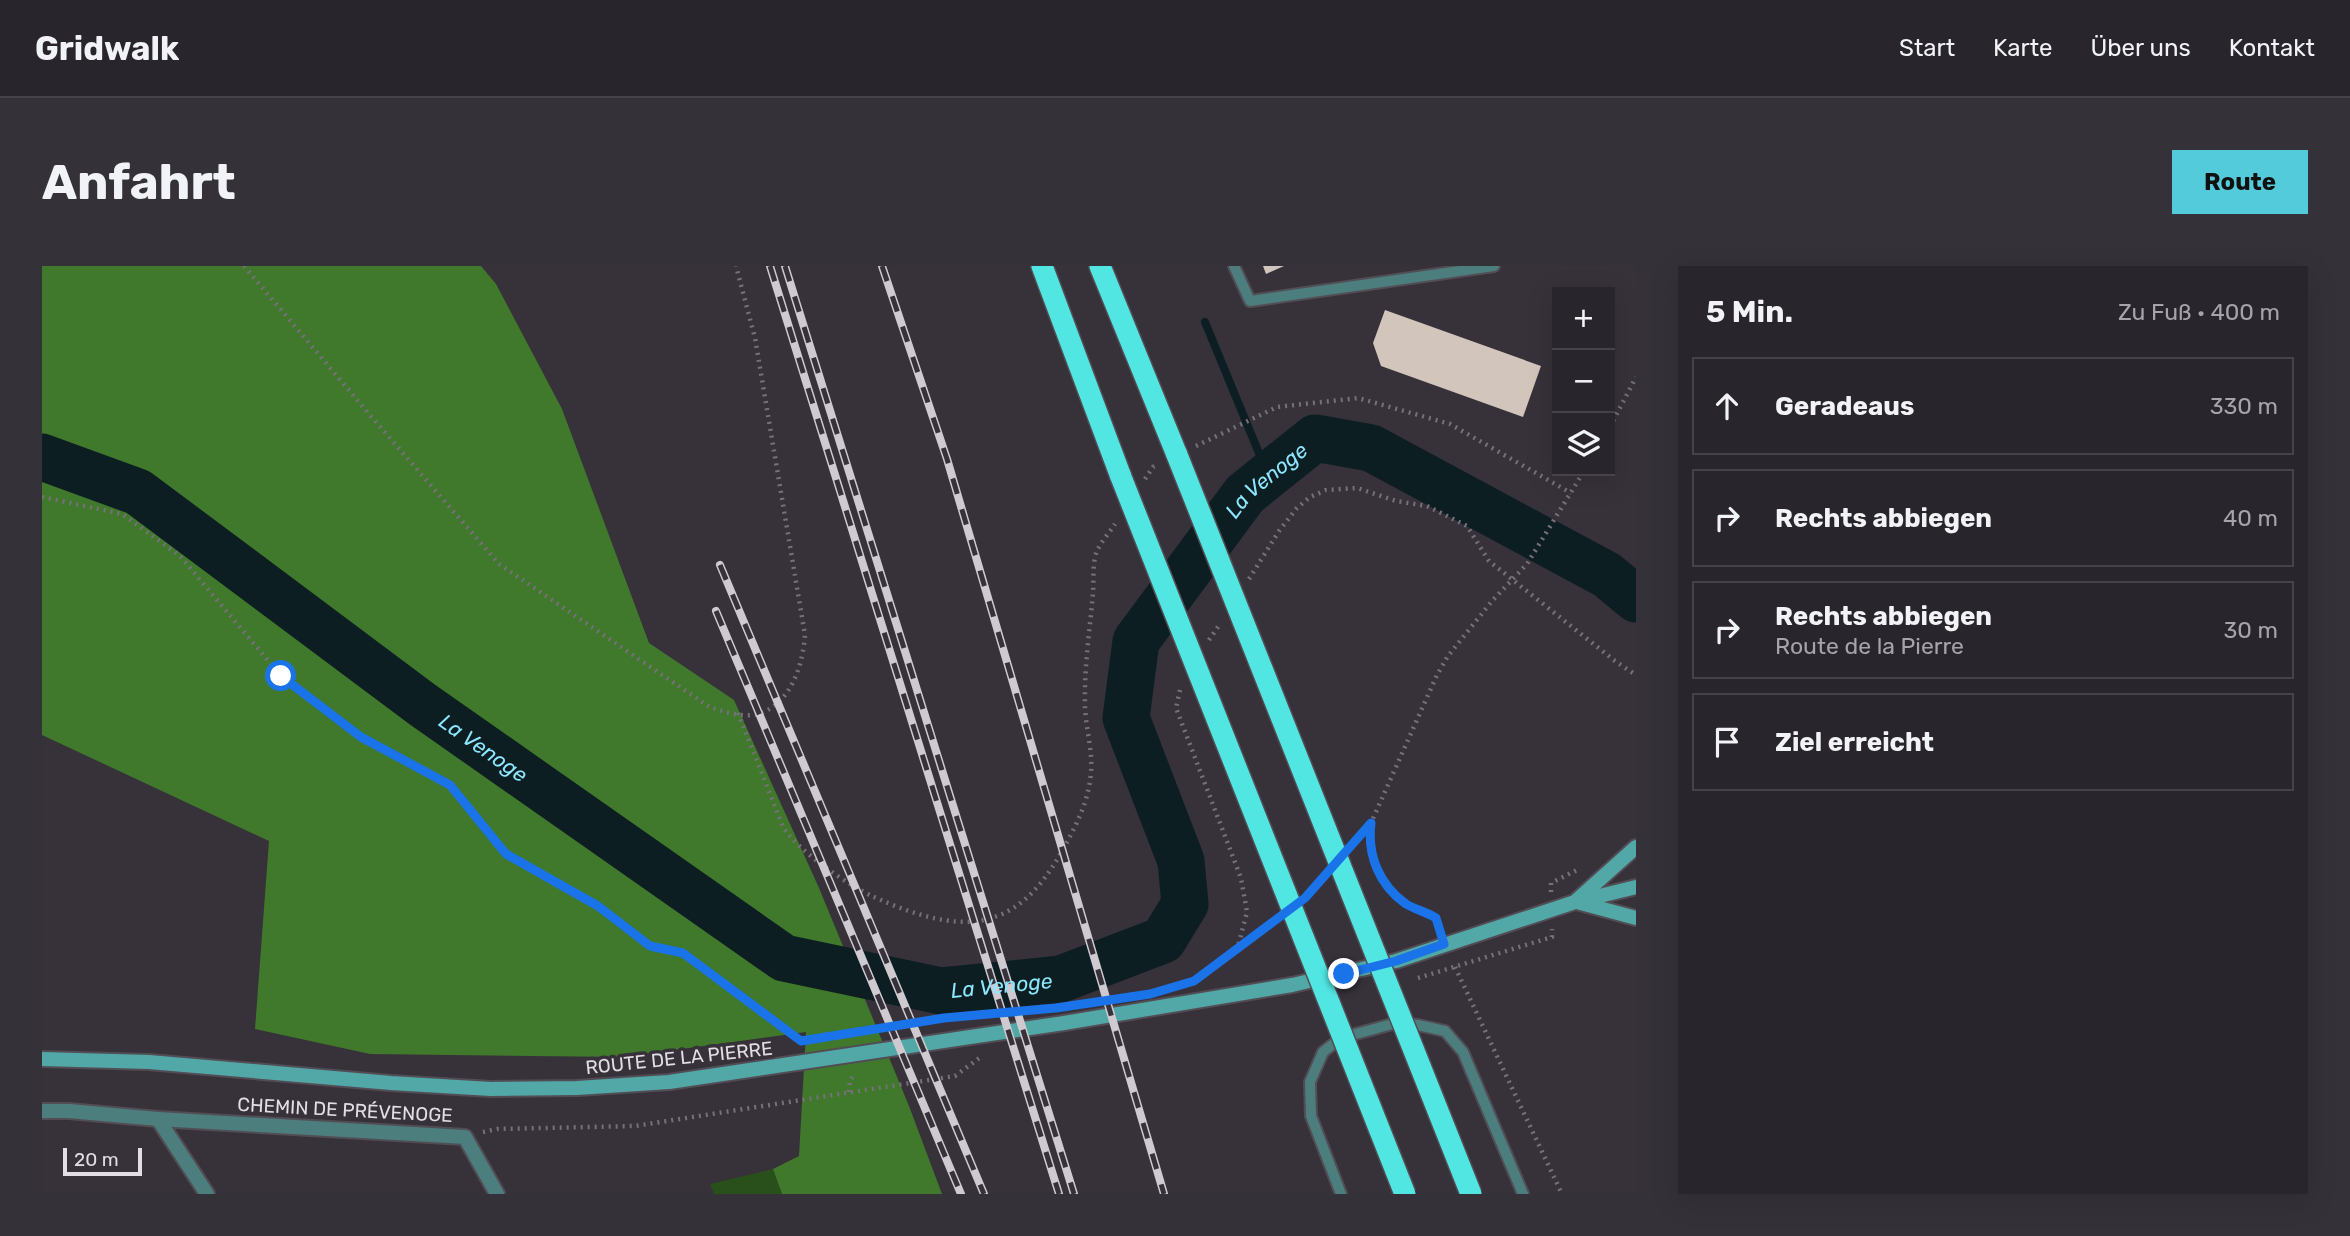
<!DOCTYPE html>
<html lang="de">
<meta charset="utf-8">
<style>
:root{--surface:#29252c;--page:#353138;--text:#f1f3f6;--muted:#a5a5a9;--line:#454248;--accent:#53cbda}
body{margin:0;font-family:Rubik,sans-serif;background:var(--page);color:var(--text)}
.controls{position:absolute;right:21px;top:21px;display:grid;overflow:hidden;border-radius:0px;box-shadow:0 7px 28px #0002}
.controls button{width:63px;height:63px;display:grid;place-items:center;padding:0;border:0;border-bottom:2px solid var(--line);background:var(--surface);color:var(--text);font:35px sans-serif}
.scale{position:absolute;left:21px;bottom:18px;width:79px;box-sizing:border-box;padding-left:7px;border:4px solid #e2dee4;border-top:0;font-size:19px;line-height:24px;white-space:nowrap;color:#e2dee4;-webkit-text-stroke:5px #37313a;paint-order:stroke}
.stop{position:absolute;width:21px;height:21px;margin:-16px;border:5px solid #1a73e8;border-radius:50%;background:#fff}
.stop.end{background:#1a73e8;border-color:#fff;box-shadow:0 2px 7px #0008}
.list{margin:0;padding:0;list-style:none}
h2{display:flex;justify-content:space-between;align-items:center;height:91px;margin:0;padding:0 28px;font-size:30px}
h2 small{font-size:23px;font-weight:400;color:var(--muted)}
.list li{display:grid;grid-template-columns:46px 1fr auto;gap:21px;align-items:center;box-sizing:border-box;height:98px;margin:0 14px 14px;padding:0 14px;border:2px solid var(--line);border-radius:0px}
.list b{display:block;font-size:26px;white-space:nowrap}
.list p{margin:0;font-size:23px;white-space:nowrap;color:var(--muted)}
.list em{font-size:23px;font-style:normal;color:var(--muted)}
.icon{flex:none;width:38px;height:38px;fill:none;stroke:currentColor;stroke-width:2;stroke-linecap:round;stroke-linejoin:round}
.map{position:relative;flex:none;width:1594px;height:928px;overflow:hidden;border-radius:0px}
header{display:flex;align-items:center;gap:42px;box-sizing:border-box;height:98px;padding:0 35px;background:var(--surface);border-bottom:2px solid var(--line)}
header strong{font-size:33px}
nav{display:flex;gap:38px;margin-inline-start:auto;font-size:24px}
.intro{display:flex;align-items:center;justify-content:space-between;box-sizing:border-box;height:168px;padding:0 42px}
h1{margin:0;font-size:49px}
.button{padding:18px 32px;border-radius:0px;background:var(--accent);color:#111;font-size:24px;font-weight:700}
main{display:flex;gap:42px;padding:0 42px}
aside{flex:1;background:var(--surface);border-radius:0px;box-shadow:0 7px 28px #0002}
.map>svg:first-child{display:block}
.green{fill:#29501a}
.forest{fill:#40782c}
.lines{fill:none;stroke-linecap:round;stroke-linejoin:round}
.stream{stroke:#0d1e23;stroke-width:8}
.river{stroke:#0d1e23;stroke-width:47}
.building{fill:#d2c5bc}
.service-casing{stroke:#524d55;stroke-width:14}
.minor-casing{stroke:#524d55;stroke-width:18}
.secondary-casing{stroke:#524d55;stroke-width:18}
.motorway-casing{stroke:#524d55;stroke-width:24}
.path{stroke:#767179;stroke-width:4.5;stroke-dasharray:2 5;stroke-linecap:butt}
.service{stroke:#4b7e7d;stroke-width:10}
.minor{stroke:#4b7e7d;stroke-width:14}
.secondary{stroke:#51a8a6;stroke-width:14}
.motorway{stroke:#52e6e2;stroke-width:21}
.rail-casing{stroke:#cecad0;stroke-width:8}
.rail{stroke:#37313a;stroke-width:5;stroke-dasharray:16;stroke-linecap:butt}
.motorway-bridge-casing{stroke:#524d55;stroke-width:24;stroke-linecap:butt}
.motorway-bridge{stroke:#52e6e2;stroke-width:21}
.route{stroke:#1a73e8;stroke-width:9}
.labels{text-anchor:middle;dominant-baseline:central;stroke-width:7;stroke-linejoin:round;paint-order:stroke}
.street-label{font-size:19px;fill:#e2dee4;stroke:#37313a}
.water-label{font-size:21px;font-style:italic;fill:#8de7ff;stroke:#37313a}
</style>
<header>
<strong>Gridwalk</strong>
<nav><a>Start</a><a>Karte</a><a>Über uns</a><a>Kontakt</a></nav>
</header>
<div class="intro"><h1>Anfahrt</h1><a class="button">Route</a></div>
<main>
<div class="map">
<svg width="1594" height="928" viewBox="0 0 1594 928">
<rect width="100%" height="100%" fill="#37313a"/>
<path class="green" d="M731 903 740 928H672L668 918Z"/>
<path class="forest" d="M0 0H439L454 18 520 143 607 377 692 434 777 622 867 840 900 928H740L731 903 757 890 764 766 581 791 328 788 213 763 227 575 0 469Z"/>
<g class="lines">
<path class="stream" d="M1163 56 1226 209"/>
<path class="river" id="s1" d="M0 191 96 226 381 439 742 692 899 725 1019 713 1121 674 1143 638 1139 595 1084 452 1094 375 1203 228 1273 172 1329 182 1565 309 1594 333"/>
</g>
<g class="building">
<path d="M1221 0H1242L1224 8Z"/>
<path d="M1343 44 1499 100 1481 151 1339 100 1331 77Z"/>
</g>
<g class="lines">
<defs>
<g id="service">
<path d="M1192 0 1208 35 1452 0"/>
<path d="M1299 928 1269 850 1268 816 1281 786 1299 772 1354 757 1376 759 1403 765 1421 786 1481 928"/>
</g>
<g id="minor">
<path d="M0 845H27L116 853 423 871 455 928"/>
<path d="M116 853 165 928"/>
</g>
<g id="secondary">
<path d="M1535 634 1594 581"/>
<path d="M1535 636 1594 652"/>
<path d="M0 793 107 796 349 817 449 823 535 822 627 816 1022 757 1250 719 1354 695 1533 636 1594 621"/>
</g>
<g id="motorway">
<path d="M1000 0 1079 211"/>
<path d="M1058 0 1135 189"/>
</g>
</defs>
<use href="#service" class="service-casing"/>
<use href="#minor" class="minor-casing"/>
<use href="#secondary" class="secondary-casing"/>
<use href="#motorway" class="motorway-casing"/>
<g class="path">
<path d="M202 0 327 148 457 298 666 440C681 446 703 453 719 447 750 436 761 397 763 369L713 72 694 0"/>
<path d="M1568 161 1594 111"/>
<path d="M1154 180 1235 141 1316 132 1408 158 1529 227"/>
<path d="M1103 213 1111 201 1115 199"/>
<path d="M0 231 80 248 138 290 239 410 319 471 409 519 464 588 556 640 608 680 641 687 759 775 761 774"/>
<path d="M1207 313 1237 265 1255 242 1268 231 1284 224 1315 222 1354 235 1385 240 1425 260 1447 295 1573 395 1594 409"/>
<path d="M1167 374 1178 358"/>
<path d="M1138 424 1134 442 1199 612 1205 646 1195 684"/>
<path d="M696 447 741 561C755 584 807 620 832 631 915 668 972 672 1020 585 1034 560 1047 535 1049 506 1051 484 1043 460 1043 438 1042 401 1048 363 1051 327 1052 314 1050 296 1055 285 1059 276 1067 267 1073 258"/>
<path d="M1313 574 1329 557"/>
<path d="M1509 626V617L1537 603"/>
<path d="M1267 627 1280 612"/>
<path d="M1398 660 1394 652C1385 646 1374 644 1364 638 1337 619 1325 589 1329 557L1395 409 1406 390 1450 335 1485 298 1542 205"/>
<path d="M1413 701 1520 928"/>
<path d="M1376 712 1510 671V663"/>
<path d="M1153 714 1230 657"/>
<path d="M884 755 910 751"/>
<path d="M807 826 808 814 813 808"/>
<path d="M441 866 455 863 593 860 913 810 940 790"/>
</g>
<use href="#service" class="service"/>
<use href="#minor" class="minor"/>
<use href="#secondary" class="secondary"/>
<use href="#motorway" class="motorway"/>
<defs>
<g id="rail">
<path d="M728 0 1017 928"/>
<path d="M743 0 1032 928"/>
<path d="M840 0 905 193 1122 928"/>
<path d="M678 299 942 928"/>
<path d="M674 345 919 928"/>
</g>
</defs>
<use href="#rail" class="rail-casing"/>
<use href="#rail" class="rail"/>
<defs>
<g id="motorway-bridge">
<path d="M1135 189 1429 928"/>
<path d="M1079 211 1363 928"/>
</g>
</defs>
<use href="#motorway-bridge" class="motorway-bridge-casing"/>
<use href="#motorway-bridge" class="motorway-bridge"/>
</g>
<g class="lines">
<path class="route" d="M239 410 319 471 408 519 464 588 556 640 608 680 641 687 759 775 902 752 1014 742 1108 728 1152 715 1263 632 1329 557C1325 589 1337 619 1364 638 1374 644 1385 646 1394 652L1402 678 1354 695 1302 708"/>
</g>
<g class="labels">
<g class="street-label">
<text transform="translate(637 792) rotate(-6)">ROUTE DE LA PIERRE</text>
<text transform="translate(303 844) rotate(3)">CHEMIN DE PRÉVENOGE</text>
</g>
<g class="water-label">
<text stroke="none"><textPath href="#s1" startOffset="1813">La Venoge</textPath></text>
<text stroke="none"><textPath href="#s1" startOffset="532">La Venoge</textPath></text>
<text stroke="none"><textPath href="#s1" startOffset="1120">La Venoge</textPath></text>
</g>
</g>
</svg>
<div class="controls">
<button>+</button>
<button>−</button>
<button><svg class="icon" aria-label="layers" viewBox="0 0 24 24"><path d="M12 4l9 5-9 5-9-5zM3 14l9 5 9-5"/></svg></button>
</div>
<div class="scale">20 m</div>
<div class="stop" style="left:239px;top:410px"></div>
<div class="stop end" style="left:1302px;top:708px"></div>
</div>
<aside>
<h2>5 Min.<small>Zu Fuß · 400 m</small></h2>
<ul class="list">
<li><svg class="icon" aria-label="ahead" viewBox="0 0 24 24"><path d="M12 20V5M6 11l6-6 6 6"/></svg><div><b>Geradeaus</b></div><em>330 m</em></li>
<li><svg class="icon" aria-label="right" viewBox="0 0 24 24"><path d="M7 20v-9h11M14 6l5 5-5 5"/></svg><div><b>Rechts abbiegen</b></div><em>40 m</em></li>
<li><svg class="icon" aria-label="right" viewBox="0 0 24 24"><path d="M7 20v-9h11M14 6l5 5-5 5"/></svg><div><b>Rechts abbiegen</b><p>Route de la Pierre</p></div><em>30 m</em></li>
<li><svg class="icon" aria-label="arrive" viewBox="0 0 24 24"><path d="M6 21V4h12l-3 4 3 4H6"/></svg><div><b>Ziel erreicht</b></div></li>
</ul>
</aside>
</main>
